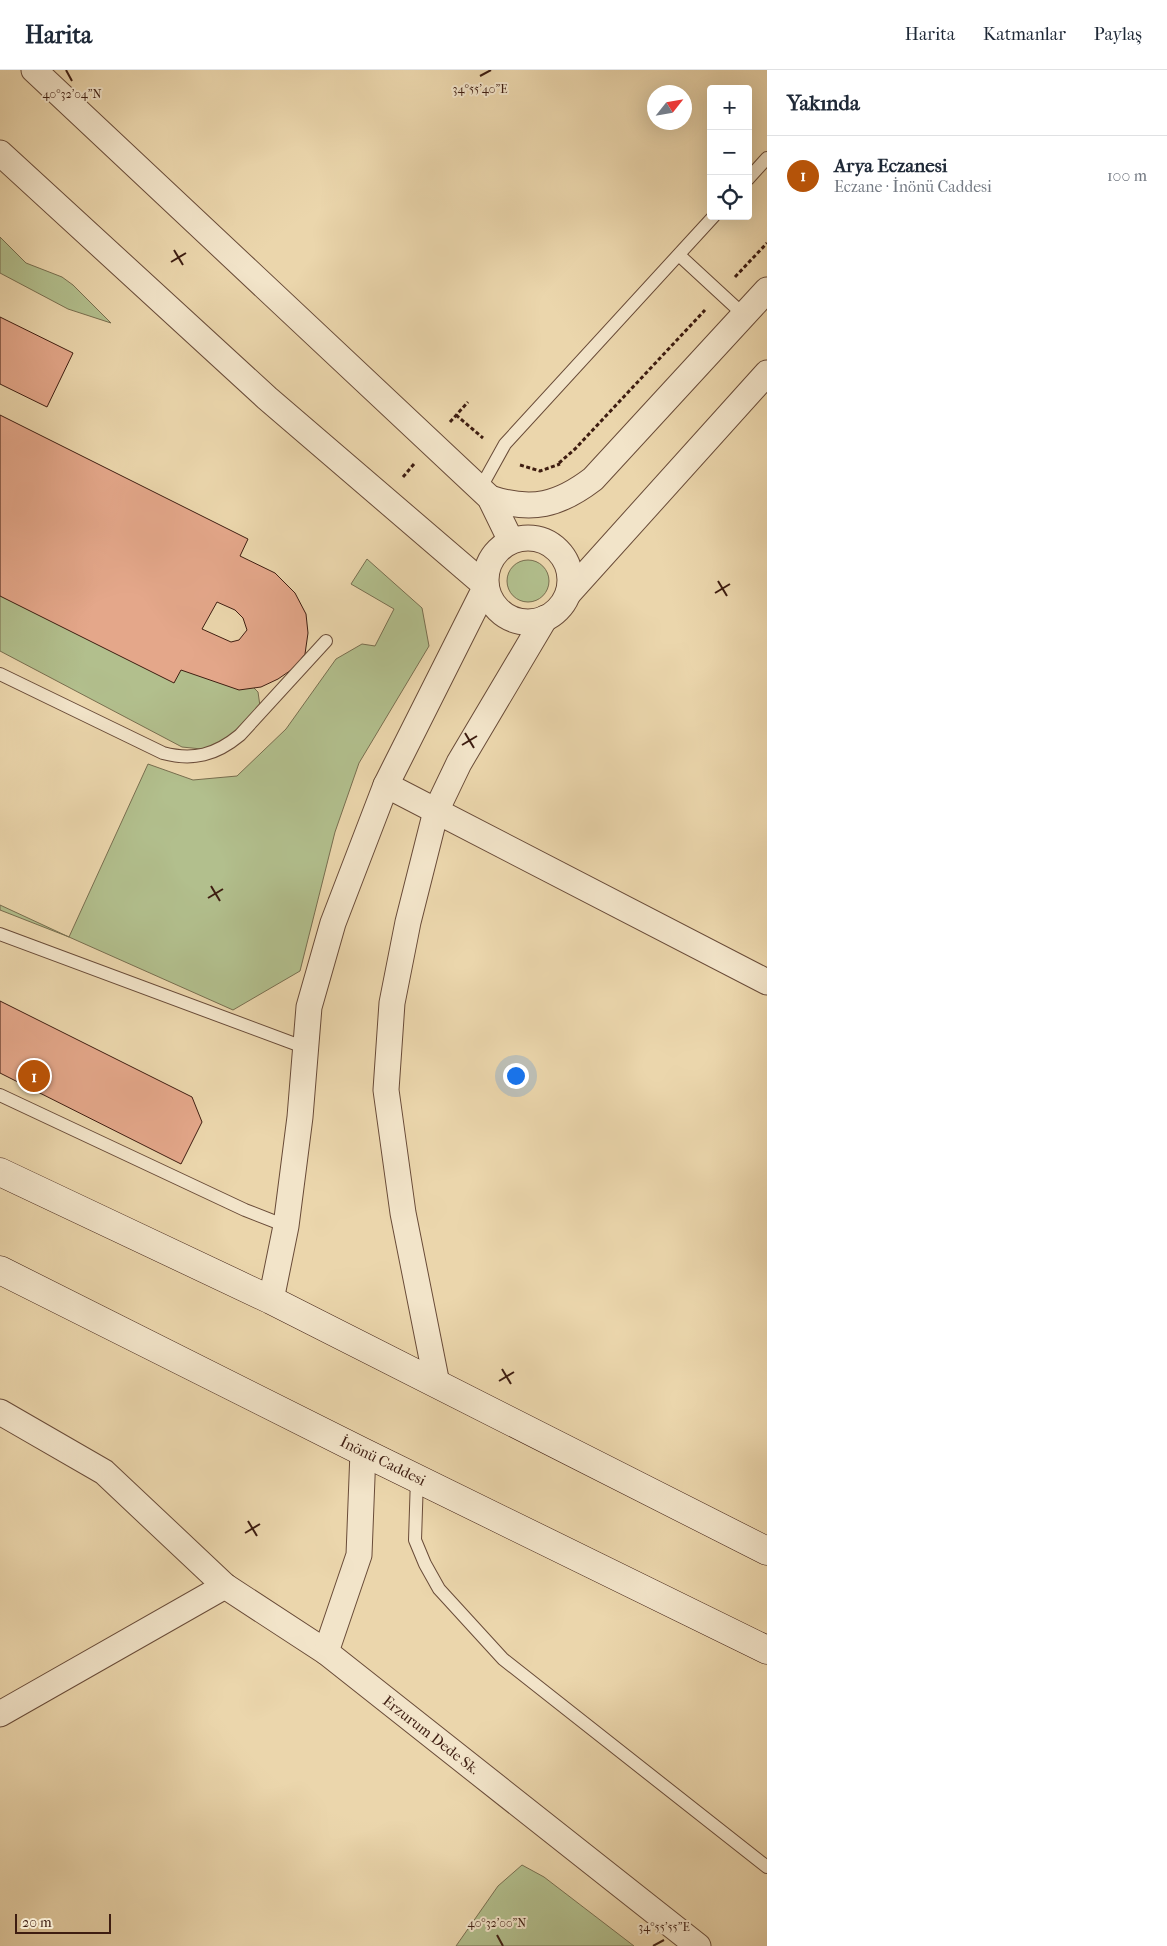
<!DOCTYPE html>
<html lang="tr">
<meta charset="utf-8">
<style>
:root{--surface:#fff;--page:#f2f2f3;--text:#1f2937;--muted:#747a83;--line:#e0e1e3;--accent:#b45309}
body{margin:0;font-family:"IM FELL French Canon",serif;background:var(--page);color:var(--text)}
.controls{position:absolute;right:15px;top:15px;display:grid;overflow:hidden;border-radius:5px;box-shadow:0 5px 20px #0002}
.controls button{width:45px;height:45px;display:grid;place-items:center;padding:0;border:0;border-bottom:1px solid var(--line);background:var(--surface);color:var(--text);font:25px sans-serif}
.compass{position:absolute;left:647px;top:15px;width:45px;height:45px;border-radius:50%;background:var(--surface);box-shadow:0 5px 20px #0002;rotate:59deg}
.scale{position:absolute;left:15px;bottom:12px;width:96px;box-sizing:border-box;padding-left:5px;border:2px solid #3e1d11;border-top:0;font-size:14px;line-height:18px;white-space:nowrap;color:#3e1d11;-webkit-text-stroke:4px #f2e4c9;paint-order:stroke}
.you{position:absolute;left:515px;top:1005px;width:18px;height:18px;margin:-12px;border:4px solid #fff;border-radius:50%;background:#1a73e8;box-shadow:0 0 0 8px #1a73e833}
.badge{display:grid;place-items:center;width:32px;height:32px;border-radius:50%;background:var(--accent);color:#fff;font-size:16px;font-weight:700}
.pin{position:absolute;translate:-50% -50%;border:2px solid #fff;box-shadow:0 1px 5px #0006}
.list{margin:0;padding:0;list-style:none}
h2{display:flex;justify-content:space-between;align-items:center;height:65px;margin:0;padding:0 20px;font-size:21px}
h2 small{font-size:16px;font-weight:400;color:var(--muted)}
.list li{display:grid;grid-template-columns:32px 1fr auto;gap:15px;align-items:center;box-sizing:border-box;height:80px;padding:0 20px;border-top:1px solid var(--line)}
.list b{display:block;font-size:19px;white-space:nowrap}
.list p{margin:0;font-size:16px;white-space:nowrap;color:var(--muted)}
.list em{font-size:16px;font-style:normal;color:var(--muted)}
.icon{flex:none;width:28px;height:28px;fill:none;stroke:currentColor;stroke-width:2;stroke-linecap:round;stroke-linejoin:round}
.map{position:relative;flex:none;width:767px;height:1876px;overflow:hidden}
header{display:flex;align-items:center;gap:30px;box-sizing:border-box;height:70px;padding:0 25px;background:var(--surface);border-bottom:1px solid var(--line)}
header strong{font-size:24px}
nav{display:flex;gap:28px;margin-inline-start:auto;font-size:18px}
main{display:flex}
aside{flex:1;background:var(--surface)}
.map>svg:first-child{display:block}
.green{fill:#b2bf8d;stroke:#786e4f}
.building{fill:#e4a78a;stroke:#3e1d11;fill-rule:evenodd}
.lines{fill:none;stroke-linecap:round;stroke-linejoin:round}
.lane-casing{stroke:#694b38;stroke-width:14}
.street-casing{stroke:#694b38;stroke-width:27}
.secondary-casing{stroke:#3e1d11;stroke-width:29}
.path{stroke:#3e1d11;stroke-width:3;stroke-dasharray:4 2.5;stroke-linecap:butt}
.lane{stroke:#f2e4c9;stroke-width:12}
.street{stroke:#f2e4c9;stroke-width:25}
.secondary{stroke:#f2e4c9;stroke-width:28}
.ticks{fill:none;stroke:#3e1d11;stroke-width:2}
.labels{text-anchor:middle;dominant-baseline:central;stroke-width:4;stroke-linejoin:round;paint-order:stroke}
.street-label{font-size:15px;fill:#3e1d11;stroke:#f2e4c9}
.ticks-label{font-size:12px;text-anchor:middle;fill:#3e1d11;stroke:#f2e4c9;stroke-width:4;stroke-linejoin:round;paint-order:stroke}
</style>
<header>
<strong>Harita</strong>
<nav><a>Harita</a><a>Katmanlar</a><a>Paylaş</a></nav>
</header>
<main>
<div class="map">
<svg width="767" height="1876" viewBox="0 0 767 1876">
<rect width="100%" height="100%" fill="#ebd6ac"/>
<filter id="stains"><feTurbulence type="fractalNoise" baseFrequency=".004" numOctaves="4"/><feColorMatrix values="0 0 0 0 .2 0 0 0 0 .09 0 0 0 0 .02 0 0 0 .5 -.17"/></filter>
<radialGradient id="worn" r=".72"><stop offset=".6" stop-color="#630" stop-opacity="0"/><stop offset="1" stop-color="#630" stop-opacity=".3"/></radialGradient>
<g class="green">
<path d="M0 167 26 193 62 207 73 215 111 253 68 239 0 203Z"/>
<path d="M367 489 422 538 429 576 359 693 335 762 300 901 233 940 69 867 0 840V835L69 867 148 694 193 710 237 706 286 659 336 589 362 574 375 576 394 539 351 514Z"/>
<circle cx="528" cy="511" r="21"/>
<path d="M0 494 242 606 258 622 260 636 251 659 211 680 182 677 0 581Z"/>
<path d="M522 1795 544 1807 634 1876H456L498 1816Z"/>
</g>
<g class="building">
<path d="M0 247 73 283 47 337 0 314Z"/>
<path d="M0 345 248 469 240 486 275 503 295 523 306 544 308 563 305 584 294 598 278 609 261 617 239 620 181 600 174 613 0 526ZM217 532 235 540 243 548 247 560 239 570 231 572 202 559Z"/>
<path d="M0 931 192 1027 202 1052 181 1094 0 1003Z"/>
</g>
<g class="lines">
<defs>
<g id="lane">
<path d="M748 109 767 88"/>
<path d="M679 185 744 245"/>
<path d="M480 419 505 374 714 146"/>
<path d="M0 604 163 683C193 691 216 685 240 665L326 571"/>
<path d="M0 864 306 978"/>
<path d="M0 1025 245 1140 286 1156"/>
<path d="M417 1408 415 1470 425 1494 439 1519 503 1589 767 1797"/>
</g>
<g id="street">
<path d="M34 0 490 428 511 471"/>
<path d="M0 83 267 328 486 516 386 715 333 853 309 937 300 1047 286 1156 271 1230"/>
<path d="M490 428C532 442 559 435 593 409L767 220"/>
<circle cx="528" cy="510" r="42"/>
<path d="M568 524 767 303"/>
<path d="M386 715 767 912"/>
<path d="M437 1314 403 1143 386 1020 392 933 408 852 436 741 459 693 545 548"/>
<path d="M0 1342 104 1402 225 1516 326 1582"/>
<path d="M363 1382 359 1485 326 1582 698 1876"/>
<path d="M0 1644 225 1516"/>
</g>
<g id="secondary">
<path d="M0 1102 271 1230 767 1481"/>
<path d="M0 1200 363 1382 767 1580"/>
</g>
</defs>
<use href="#lane" class="lane-casing"/>
<use href="#street" class="street-casing"/>
<use href="#secondary" class="secondary-casing"/>
<g class="path">
<path d="M735 207 767 173"/>
<path d="M456 345 483 368"/>
<path d="M450 352 468 332"/>
<path d="M559 393 575 379 705 240"/>
<path d="M520 395 540 401 560 394"/>
<path d="M403 407 414 394"/>
</g>
<use href="#lane" class="lane"/>
<use href="#street" class="street"/>
<use href="#secondary" class="secondary"/>
</g>
<path class="ticks" d="M66 0 72 11M480 6 491 0M174 180 183 195M171 192 186 183M718 511 727 526M715 523 730 514M465 663 474 678M462 675 477 666M211 816 220 831M208 828 223 819M502 1299 511 1314M499 1311 514 1302M248 1451 257 1466M245 1463 260 1454M497 1865 503 1876M653 1876 664 1870"/>
<g class="labels">
<g class="street-label">
<text transform="translate(383 1391) rotate(26)">İnönü Caddesi</text>
<text transform="translate(431 1665) rotate(38)">Erzurum Dede Sk.</text>
</g>
</g>
<g class="ticks-label">
<text x="480" y="23">34°55'40"E</text>
<text x="72" y="28">40°32'04"N</text>
<text x="497" y="1857">40°32'00"N</text>
<text x="664" y="1861">34°55'55"E</text>
</g>
<rect width="100%" height="100%" filter="url(#stains)"/>
<rect width="100%" height="100%" fill="url(#worn)"/>
</svg>
<div class="controls">
<button>+</button>
<button>−</button>
<button><svg class="icon" aria-label="locate" viewBox="0 0 24 24"><circle cx="12" cy="12" r="6"/><path d="M12 2v4M12 18v4M2 12h4M18 12h4"/></svg></button>
</div>
<svg class="compass" viewBox="-18 -18 36 36"><path d="M0-13l5 13h-10z" fill="#e53935"/><path d="M0 13l5-13h-10z" fill="#747a83"/></svg>
<div class="scale">20 m</div>
<div class="you"></div>
<div class="pin badge" style="left:34px;top:1006px">1</div>
</div>
<aside>
<h2>Yakında<small></small></h2>
<ul class="list">
<li><span class="badge">1</span><div><b>Arya Eczanesi</b><p>Eczane · İnönü Caddesi</p></div><em>100 m</em></li>
</ul>
</aside>
</main>
